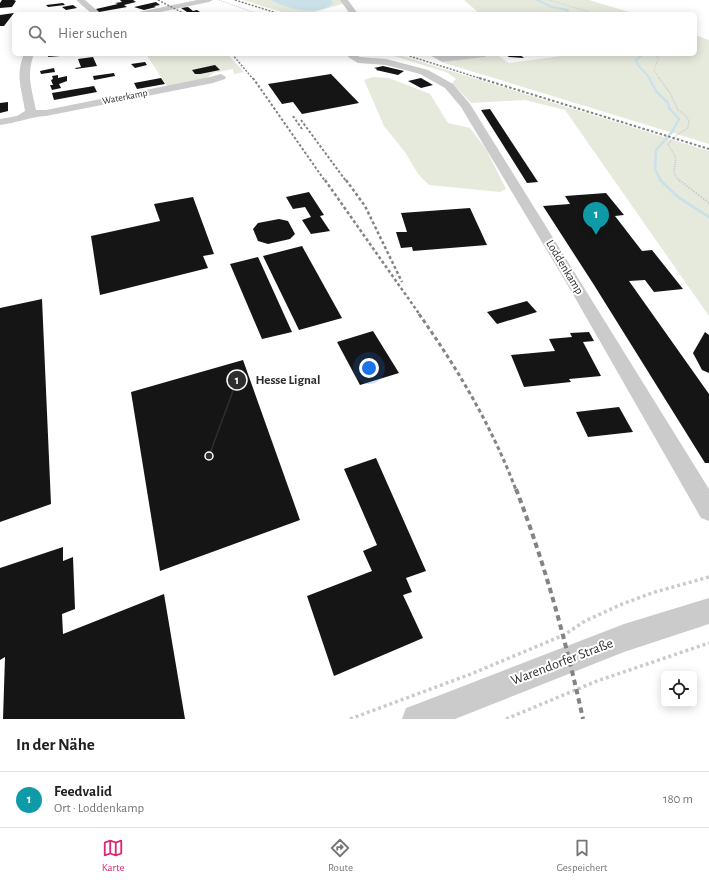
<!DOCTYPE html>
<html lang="de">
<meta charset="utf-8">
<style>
:root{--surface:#fff;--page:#f6f6f6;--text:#202124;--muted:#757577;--line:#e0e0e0;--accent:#db2777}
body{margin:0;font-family:"Alegreya Sans",sans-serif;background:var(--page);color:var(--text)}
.controls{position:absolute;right:12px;bottom:12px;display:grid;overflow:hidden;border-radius:6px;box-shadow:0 2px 10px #0003}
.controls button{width:36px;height:36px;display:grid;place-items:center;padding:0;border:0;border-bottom:1px solid var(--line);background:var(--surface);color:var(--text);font:20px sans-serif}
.you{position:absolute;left:369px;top:368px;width:14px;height:14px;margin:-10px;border:3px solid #fff;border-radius:50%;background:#1a73e8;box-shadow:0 0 0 6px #1a73e833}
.badge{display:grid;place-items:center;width:26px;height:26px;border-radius:50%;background:var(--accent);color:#fff;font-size:13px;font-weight:700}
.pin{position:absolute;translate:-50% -33px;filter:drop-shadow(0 1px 2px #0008)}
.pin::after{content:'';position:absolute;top:21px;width:14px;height:12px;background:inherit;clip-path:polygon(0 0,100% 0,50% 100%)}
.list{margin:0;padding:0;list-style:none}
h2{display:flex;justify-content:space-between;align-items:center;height:52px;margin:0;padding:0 16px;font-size:17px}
h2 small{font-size:13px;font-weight:400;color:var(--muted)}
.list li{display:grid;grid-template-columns:26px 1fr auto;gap:12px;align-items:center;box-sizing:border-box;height:56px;padding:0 16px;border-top:1px solid var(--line)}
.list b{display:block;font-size:15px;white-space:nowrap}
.list p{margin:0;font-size:13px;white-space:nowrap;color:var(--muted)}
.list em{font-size:13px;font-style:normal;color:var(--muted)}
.icon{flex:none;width:22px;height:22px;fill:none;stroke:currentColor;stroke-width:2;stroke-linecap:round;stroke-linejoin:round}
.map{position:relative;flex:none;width:709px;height:719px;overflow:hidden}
.search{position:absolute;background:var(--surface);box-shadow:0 2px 10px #0003;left:12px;right:12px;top:12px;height:44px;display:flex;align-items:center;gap:10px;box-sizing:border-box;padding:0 14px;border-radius:6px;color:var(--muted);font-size:15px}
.sheet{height:108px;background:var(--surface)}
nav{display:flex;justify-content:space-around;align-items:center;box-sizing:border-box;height:56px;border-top:1px solid var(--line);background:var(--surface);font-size:11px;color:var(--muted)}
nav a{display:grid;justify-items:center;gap:2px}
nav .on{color:var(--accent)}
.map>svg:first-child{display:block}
.green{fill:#e6eadd}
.water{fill:#cae1e9}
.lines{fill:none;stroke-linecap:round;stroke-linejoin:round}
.stream-far2{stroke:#cae1e9;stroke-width:2}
.stream-far1{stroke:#cae1e9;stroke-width:2.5}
.stream{stroke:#cae1e9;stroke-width:3}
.building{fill:#151515}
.path-far3{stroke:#cbcbcb;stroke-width:1;stroke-dasharray:1 1;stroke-linecap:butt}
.path-far2{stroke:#cbcbcb;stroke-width:1.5;stroke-dasharray:1 1;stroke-linecap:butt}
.path-far1{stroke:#cbcbcb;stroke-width:2;stroke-dasharray:1.5 1.5;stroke-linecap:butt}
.path{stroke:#cbcbcb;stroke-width:3.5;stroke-dasharray:3 3;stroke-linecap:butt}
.minor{fill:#cbcbcb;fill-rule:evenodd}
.rail-far4{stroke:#838383;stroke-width:1.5;stroke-dasharray:2 1.5;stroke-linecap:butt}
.rail-far3{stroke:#838383;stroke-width:2;stroke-dasharray:2.5 2;stroke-linecap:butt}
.rail-far2{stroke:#838383;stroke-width:2.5;stroke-dasharray:3 2.5;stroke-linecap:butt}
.rail-far1{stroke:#838383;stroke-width:3;stroke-dasharray:4 3;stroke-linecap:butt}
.rail{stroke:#838383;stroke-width:4;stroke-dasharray:5.5 4;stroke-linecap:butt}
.labels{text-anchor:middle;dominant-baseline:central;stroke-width:4;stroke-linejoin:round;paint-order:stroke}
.far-street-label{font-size:10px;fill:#2e2e2e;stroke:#fff}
.street-label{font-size:12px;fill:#2e2e2e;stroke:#fff}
.near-street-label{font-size:14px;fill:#2e2e2e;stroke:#fff}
.leader{fill:none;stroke:#2e2e2e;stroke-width:1.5}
.callout-dot{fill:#2e2e2e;stroke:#fff;stroke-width:1.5}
.mark-label{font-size:12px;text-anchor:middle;font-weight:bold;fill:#fff}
.callout-label{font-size:13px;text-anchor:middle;font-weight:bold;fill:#2e2e2e;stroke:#fff;stroke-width:4;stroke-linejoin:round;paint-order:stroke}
</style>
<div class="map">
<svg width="709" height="719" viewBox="0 0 709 719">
<rect width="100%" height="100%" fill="#fff"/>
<g class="green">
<path d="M243 0H342L345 3 308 14H288Z"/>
<path d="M464 0H589L636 14H480Z"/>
<path d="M695 35 709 40V144L441 62 497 55 509 63 576 54H695Z"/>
<path d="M146 54H227L244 72 234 74 233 69 213 73 207 78 167 86Z"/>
<path d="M388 54H396L709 151V316L565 110 525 100 471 103 452 83 456 79 448 73Z"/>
<path d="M373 77 389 78 430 94 448 123 470 128 486 149 506 189 500 192 429 185 418 174 405 152 384 126 364 80Z"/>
</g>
<path class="water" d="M271 0H331L333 3C319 17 286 9 271 0Z"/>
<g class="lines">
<g class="stream-far2">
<path d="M537 0 552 7 568 10 567 13 570 14"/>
<path d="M644 54 636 60C639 71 646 70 650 79"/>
</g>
<path class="stream-far1" d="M649 78 656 91 668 103 669 108 679 119 672 132 656 150 655 169 661 181"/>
<path class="stream" d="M660 180 678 197 709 217"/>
</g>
<g class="building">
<path d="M2 0H14L16 1 12 7 0 8V3Z"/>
<path d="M120 0H133L136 2 124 5 127 7 99 12 96 9 118 4 115 3 122 2Z"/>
<path d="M156 2 160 5 154 6 156 7 144 10 134 7Z"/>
<path d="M63 3 65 5 48 7 46 5Z"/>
<path d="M73 5 77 8 66 10 62 7Z"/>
<path d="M188 7 193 11 197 10 203 14H190L181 8Z"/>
<path d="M14 13 4 26H0V15Z"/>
<path d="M49 54H73V55L48 57Z"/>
<path d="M508 54H519L524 58 509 57 506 55Z"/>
<path d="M93 57 97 66 76 69 75 68 81 67 78 59Z"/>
<path d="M145 62 147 65 135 68 131 64Z"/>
<path d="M215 65 220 70 200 74H195L192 70Z"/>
<path d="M383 66 404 71 398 75 376 70 377 69 374 68Z"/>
<path d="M54 68 55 72 41 74 40 71Z"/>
<path d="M114 73 115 76 94 80 93 76Z"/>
<path d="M331 74 359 103 302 114 293 102 282 104 268 84Z"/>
<path d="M58 75V78L67 76V81L59 84 61 88 52 90 50 85H53L51 80 53 79 52 76Z"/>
<path d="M161 78 165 84 137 89 134 83Z"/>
<path d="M421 78 433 85 421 88 408 81Z"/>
<path d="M94 86 97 92 54 100 52 93Z"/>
<path d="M8 102V111L0 113V103Z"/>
<path d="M490 109 538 182 527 183 481 110Z"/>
<path d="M309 192 324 215 320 216 330 231 311 234 302 220 311 217 305 207 293 209 286 197Z"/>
<path d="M606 193 624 215 615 216 642 251 652 250 683 289 654 292 645 280 629 281 709 394V463H705L594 285 543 206 570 204 565 196Z"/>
<path d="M193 197 214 254 203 256 208 268 100 295 91 236 160 221 154 204Z"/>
<path d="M470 208 487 245 413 251 412 247 401 248 396 232H407L401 213Z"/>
<path d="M279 219 288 221 295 234 290 239 268 244 258 241 253 229 258 223Z"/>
<path d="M302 246 342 318 299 330 263 256Z"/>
<path d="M258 257 292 332 262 339 230 264Z"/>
<path d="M42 299 51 504 0 522V308Z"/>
<path d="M527 301 537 312 497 324 487 312Z"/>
<path d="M373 331 399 373 360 385 337 342Z"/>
<path d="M589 332 594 341 583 342 601 376 569 379 571 382 524 387 511 355 555 351 549 339 572 337 570 333Z"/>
<path d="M705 332 709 335V373L702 370 693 353Z"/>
<path d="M243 360 300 520 160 571 131 392Z"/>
<path d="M619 407 633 432 588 437 576 412Z"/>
<path d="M376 458 426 571 406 578 412 592 403 595 423 638 334 676 307 596 372 571 363 551 377 545 344 469Z"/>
<path d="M63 547V561L73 557 75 609 62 614 63 634 164 594 185 719H3L5 657 0 660V568Z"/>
</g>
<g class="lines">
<g class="path-far3">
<path d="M219 0 258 14"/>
<path d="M549 0 596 14"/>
<path d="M656 54 658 59 654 71 660 79"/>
</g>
<path class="path-far2" d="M659 78 670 93 678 110 686 116 689 121 688 128 678 134 668 144C670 148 673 152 675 156 678 168 668 170 680 181"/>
<path class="path-far1" d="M679 180 709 203"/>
<g class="path">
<path d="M350 719 471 674 564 635 585 621 622 604 655 592 709 577"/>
<path d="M506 719 597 681 709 643"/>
</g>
<g class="minor">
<path d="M76 0H85L101 14H92Z"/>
<path d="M197 0H213L209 2 151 14H135L139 12Z"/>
<path d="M340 0H348L358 14H350Z"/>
<path d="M24 54H34C26 76 32 89 36 110H46L210 77 221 74 226 77 225 79 213 83 46 116C30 117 16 123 0 125V119L17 116 25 111C22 89 15 76 24 54Z"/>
<path d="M349 54H359L358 56 360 57 386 59 428 70 453 84 470 104 709 489V521L701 518 570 289 461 107 445 88 420 74 386 65 358 63 348 57Z"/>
<path d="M428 54H440L444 56 460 54H490L485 57 442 62Z"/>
<path d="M709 598V624L624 652 455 719H402L406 708 417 704 624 624Z"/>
</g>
<g class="rail-far4">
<path d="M158 0 185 14"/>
<path d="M235 0 280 14"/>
<path d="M232 54 253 79"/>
<path d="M403 54 482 79"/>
</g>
<g class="rail-far3">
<path d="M253 78 325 181"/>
<path d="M479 78 709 149"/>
<path d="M293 116 302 129"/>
<path d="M301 120 346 181"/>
</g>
<g class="rail-far2">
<path d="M325 180 420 315"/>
<path d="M346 180 365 206 402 282"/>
</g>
<path class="rail-far1" d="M419 314C458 369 492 427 516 490"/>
<path class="rail" d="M516 489C545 564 566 641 583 719"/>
</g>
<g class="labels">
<g class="far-street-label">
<text transform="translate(125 97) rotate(-11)">Waterkamp</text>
</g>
<g class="street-label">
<text transform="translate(565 267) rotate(59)">Loddenkamp</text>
</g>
<g class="near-street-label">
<text transform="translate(562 662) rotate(-21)">Warendorfer Straße</text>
</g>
</g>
<path class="leader" d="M209 456L237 380"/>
<g class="callout-dot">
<circle cx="209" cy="456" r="4"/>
<circle cx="237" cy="380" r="10"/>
</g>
<g class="mark-label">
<text x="237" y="384">1</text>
</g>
<g class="callout-label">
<text x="288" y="384">Hesse Lignal</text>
</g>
</svg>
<div class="controls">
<button><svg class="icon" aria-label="locate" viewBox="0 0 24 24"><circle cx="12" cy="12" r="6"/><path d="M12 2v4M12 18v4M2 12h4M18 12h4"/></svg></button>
</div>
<div class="you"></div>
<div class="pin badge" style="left:596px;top:235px;background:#0f9aa8">1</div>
<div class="search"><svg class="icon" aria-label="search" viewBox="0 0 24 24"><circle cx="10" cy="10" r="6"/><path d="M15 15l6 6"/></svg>Hier suchen</div>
</div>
<section class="sheet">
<h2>In der Nähe<small></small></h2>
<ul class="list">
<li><span class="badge" style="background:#0f9aa8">1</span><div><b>Feedvalid</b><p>Ort · Loddenkamp</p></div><em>180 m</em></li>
</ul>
</section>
<nav>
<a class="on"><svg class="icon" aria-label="map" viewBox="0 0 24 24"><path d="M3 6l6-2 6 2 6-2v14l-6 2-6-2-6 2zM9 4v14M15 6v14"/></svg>Karte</a>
<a><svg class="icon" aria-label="directions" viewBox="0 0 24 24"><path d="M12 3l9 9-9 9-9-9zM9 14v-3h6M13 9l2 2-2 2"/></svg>Route</a>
<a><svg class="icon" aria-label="saved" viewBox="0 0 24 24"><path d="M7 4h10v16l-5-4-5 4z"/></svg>Gespeichert</a>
</nav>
